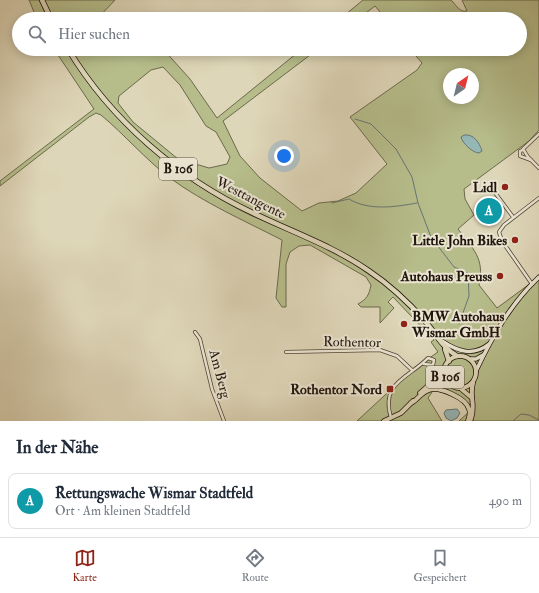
<!DOCTYPE html>
<html lang="de">
<meta charset="utf-8">
<style>
:root{--surface:#fff;--page:#f2f2f3;--text:#1f2937;--muted:#747a83;--line:#e0e1e3;--accent:#8f2418}
body{margin:0;font-family:"IM FELL Double Pica",serif;background:var(--page);color:var(--text)}
.compass{position:absolute;left:443px;top:68px;width:36px;height:36px;border-radius:50%;background:var(--surface);box-shadow:0 2px 10px #0003;rotate:35deg}
.you{position:absolute;left:284px;top:156px;width:14px;height:14px;margin:-10px;border:3px solid #fff;border-radius:50%;background:#1a73e8;box-shadow:0 0 0 6px #1a73e833}
.badge{display:grid;place-items:center;width:26px;height:26px;border-radius:50%;background:var(--accent);color:#fff;font-size:13px;font-weight:700}
.pin{position:absolute;translate:-50% -50%;border:2px solid #fff;box-shadow:0 1px 4px #0006}
.list{margin:0;padding:0;list-style:none}
h2{display:flex;justify-content:space-between;align-items:center;height:52px;margin:0;padding:0 16px;font-size:17px}
h2 small{font-size:13px;font-weight:400;color:var(--muted)}
.list li{display:grid;grid-template-columns:26px 1fr auto;gap:12px;align-items:center;box-sizing:border-box;height:56px;margin:0 8px 8px;padding:0 8px;border:1px solid var(--line);border-radius:8px}
.list b{display:block;font-size:15px;white-space:nowrap}
.list p{margin:0;font-size:13px;white-space:nowrap;color:var(--muted)}
.list em{font-size:13px;font-style:normal;color:var(--muted)}
.icon{flex:none;width:22px;height:22px;fill:none;stroke:currentColor;stroke-width:2;stroke-linecap:round;stroke-linejoin:round}
.map{position:relative;flex:none;width:539px;height:421px;overflow:hidden}
.search{position:absolute;background:var(--surface);box-shadow:0 2px 10px #0003;left:12px;right:12px;top:12px;height:44px;display:flex;align-items:center;gap:10px;box-sizing:border-box;padding:0 14px;border-radius:22px;color:var(--muted);font-size:15px}
.sheet{height:116px;background:var(--surface)}
nav{display:flex;justify-content:space-around;align-items:center;box-sizing:border-box;height:56px;border-top:1px solid var(--line);background:var(--surface);font-size:11px;color:var(--muted)}
nav a{display:grid;justify-items:center;gap:2px}
nav .on{color:var(--accent)}
.map>svg:first-child{display:block}
.green{fill:#b6bd8b;stroke:#6b694c;fill-rule:evenodd}
.water{fill:#95b7b6;stroke:#667672}
.lines{fill:none;stroke-linecap:round;stroke-linejoin:round}
.stream{stroke:#667672;stroke-width:1}
.street-casing{stroke:#504537;stroke-width:4}
.secondary-casing{stroke:#20150c;stroke-width:5}
.primary-casing{stroke:#20150c;stroke-width:5.5}
.highway-casing{stroke:#20150c;stroke-width:6}
.street{stroke:#eae4d1;stroke-width:2.5}
.secondary{stroke:#eae4d1;stroke-width:3.5}
.primary{stroke:#ded6b8;stroke-width:4}
.highway{stroke:#ded6b8;stroke-width:4.5}
.poi-dot{fill:#8f2418;stroke:#eae4d1;stroke-width:1.5}
.labels{text-anchor:middle;dominant-baseline:central;stroke-width:4;stroke-linejoin:round;paint-order:stroke}
.shield{fill:#eae4d1;stroke:#5d5347;stroke-width:1}
.shield-label{font-size:13px;font-weight:bold;fill:#20150c}
.poi-label{font-size:14px;font-weight:bold;fill:#20150c;stroke:#eae4d1;text-anchor:end}
.street-label{font-size:14px;fill:#20150c;stroke:#eae4d1}
</style>
<div class="map">
<svg width="539" height="421" viewBox="0 0 539 421">
<rect width="100%" height="100%" fill="#ded6b8"/>
<filter id="stains"><feTurbulence type="fractalNoise" baseFrequency=".005" numOctaves="4"/><feColorMatrix values="0 0 0 0 .2 0 0 0 0 .09 0 0 0 0 .02 0 0 0 .5 -.17"/></filter>
<radialGradient id="worn" r=".72"><stop offset=".6" stop-color="#630" stop-opacity="0"/><stop offset="1" stop-color="#630" stop-opacity=".3"/></radialGradient>
<g class="green">
<path d="M29 0H39L48 19H37Z"/>
<path d="M42 0H115L97 19H51Z"/>
<path d="M363 0H451C456 5 460 13 467 11L462 0H539V130L529 141 464 189 465 199 474 215 458 229C473 249 485 258 479 285L497 308 539 277V421H459L470 411 463 401 434 389 428 398 442 421H357L412 370 438 352 431 342 434 340 393 297 388 302 394 308 380 323V307H361L358 304C367 299 369 295 371 285L366 277 310 245 299 246 290 252 286 264V307H282L276 298 282 240C245 221 204 203 170 178 145 159 125 135 101 115L96 113 89 117 0 186V181L94 109 54 49H66C111 120 174 178 250 215 276 227 302 236 328 249 352 262 374 277 396 294L355 262 227 201 165 159 110 105 68 49H163L190 79 217 118 302 49H318L223 121 240 156 260 178 302 211 319 203 338 201 356 193 387 164 350 117 417 70 422 63 410 49H520V19H386L375 6 358 19H340ZM163 67 180 85 206 126 216 132 230 157 227 164 209 168 199 165H191L178 159 133 122 118 103 119 96 151 70ZM449 74H473V98H449Z"/>
</g>
<g class="water">
<path d="M464 135C474 134 479 142 482 151L479 153C473 153 462 143 461 137Z"/>
<path d="M457 409 460 413 457 418 451 421 446 418 444 413 446 410Z"/>
</g>
<g class="lines">
<g class="stream">
<path d="M355 119 371 124 396 149 412 177 418 203 431 237 454 267 468 273 469 296 459 324"/>
<path d="M332 203 349 199C369 211 395 207 417 203"/>
<path d="M513 421 521 414 529 415 539 420"/>
</g>
<defs>
<g id="street">
<path d="M539 134 523 149 528 157 539 168"/>
<path d="M523 150 520 151V156L531 160"/>
<path d="M490 186 513 217"/>
<path d="M532 284 502 241 499 232 504 225 539 198"/>
<path d="M195 332 200 339 212 389 224 421"/>
<path d="M286 352 380 350 397 356 412 370"/>
<path d="M391 418C380 382 409 378 428 358L434 360 433 365 424 364"/>
</g>
<g id="secondary">
<path d="M442 341C457 351 473 357 489 344"/>
<path d="M469 359H476L483 355"/>
<path d="M476 371C492 337 511 303 539 277"/>
</g>
<g id="primary">
<circle cx="460" cy="372" r="16"/>
<path d="M460 388 472 398"/>
<path d="M420 393 444 372"/>
<path d="M411 403C418 400 421 392 429 390 439 386 466 398 469 409 471 413 469 417 468 421"/>
<path d="M471 419C476 406 469 395 473 383"/>
<path d="M384 421 401 413 413 401"/>
</g>
<g id="highway">
<path d="M42 0 51 19"/>
<path d="M68 49C111 120 178 178 253 213 292 232 333 246 369 271 390 285 408 302 425 321 435 333 443 348 457 356"/>
<path d="M445 349 449 361"/>
</g>
</defs>
<use href="#street" class="street-casing"/>
<use href="#secondary" class="secondary-casing"/>
<use href="#primary" class="primary-casing"/>
<use href="#highway" class="highway-casing"/>
<use href="#street" class="street"/>
<use href="#secondary" class="secondary"/>
<use href="#primary" class="primary"/>
<use href="#highway" class="highway"/>
</g>
<g class="poi-dot">
<circle cx="505" cy="187" r="4"/>
<circle cx="515" cy="240" r="4"/>
<circle cx="500" cy="276" r="4"/>
<circle cx="404" cy="324" r="4"/>
<rect x="386" y="385" width="8" height="8" rx="2"/>
</g>
<g class="labels">
<g class="shield">
<rect x="159" y="158" width="38" height="22" rx="3"/>
<rect x="426" y="366" width="38" height="22" rx="3"/>
</g>
<g class="shield-label">
<text x="178" y="169">B 106</text>
<text x="445" y="377">B 106</text>
</g>
<g class="poi-label">
<text x="497" y="187">Lidl</text>
<text x="507" y="240">Little John Bikes</text>
<text x="492" y="276">Autohaus Preuss</text>
<text x="412" y="316" text-anchor="start">BMW Autohaus<tspan x="412" dy="16">Wismar GmbH</tspan></text>
<text x="382" y="389">Rothentor Nord</text>
</g>
<g class="street-label">
<text transform="translate(251 198) rotate(27)">Westtangente</text>
<text transform="translate(352 342) rotate(1)">Rothentor</text>
<text transform="translate(220 374) rotate(75)">Am Berg</text>
</g>
</g>
<rect width="100%" height="100%" filter="url(#stains)"/>
<rect width="100%" height="100%" fill="url(#worn)"/>
</svg>
<svg class="compass" viewBox="-18 -18 36 36"><path d="M0-13l5 13h-10z" fill="#e53935"/><path d="M0 13l5-13h-10z" fill="#747a83"/></svg>
<div class="you"></div>
<div class="pin badge" style="left:489px;top:211px;background:#0f9aa8">A</div>
<div class="search"><svg class="icon" aria-label="search" viewBox="0 0 24 24"><circle cx="10" cy="10" r="6"/><path d="M15 15l6 6"/></svg>Hier suchen</div>
</div>
<section class="sheet">
<h2>In der Nähe<small></small></h2>
<ul class="list">
<li><span class="badge" style="background:#0f9aa8">A</span><div><b>Rettungswache Wismar Stadtfeld</b><p>Ort · Am kleinen Stadtfeld</p></div><em>490 m</em></li>
</ul>
</section>
<nav>
<a class="on"><svg class="icon" aria-label="map" viewBox="0 0 24 24"><path d="M3 6l6-2 6 2 6-2v14l-6 2-6-2-6 2zM9 4v14M15 6v14"/></svg>Karte</a>
<a><svg class="icon" aria-label="directions" viewBox="0 0 24 24"><path d="M12 3l9 9-9 9-9-9zM9 14v-3h6M13 9l2 2-2 2"/></svg>Route</a>
<a><svg class="icon" aria-label="saved" viewBox="0 0 24 24"><path d="M7 4h10v16l-5-4-5 4z"/></svg>Gespeichert</a>
</nav>
